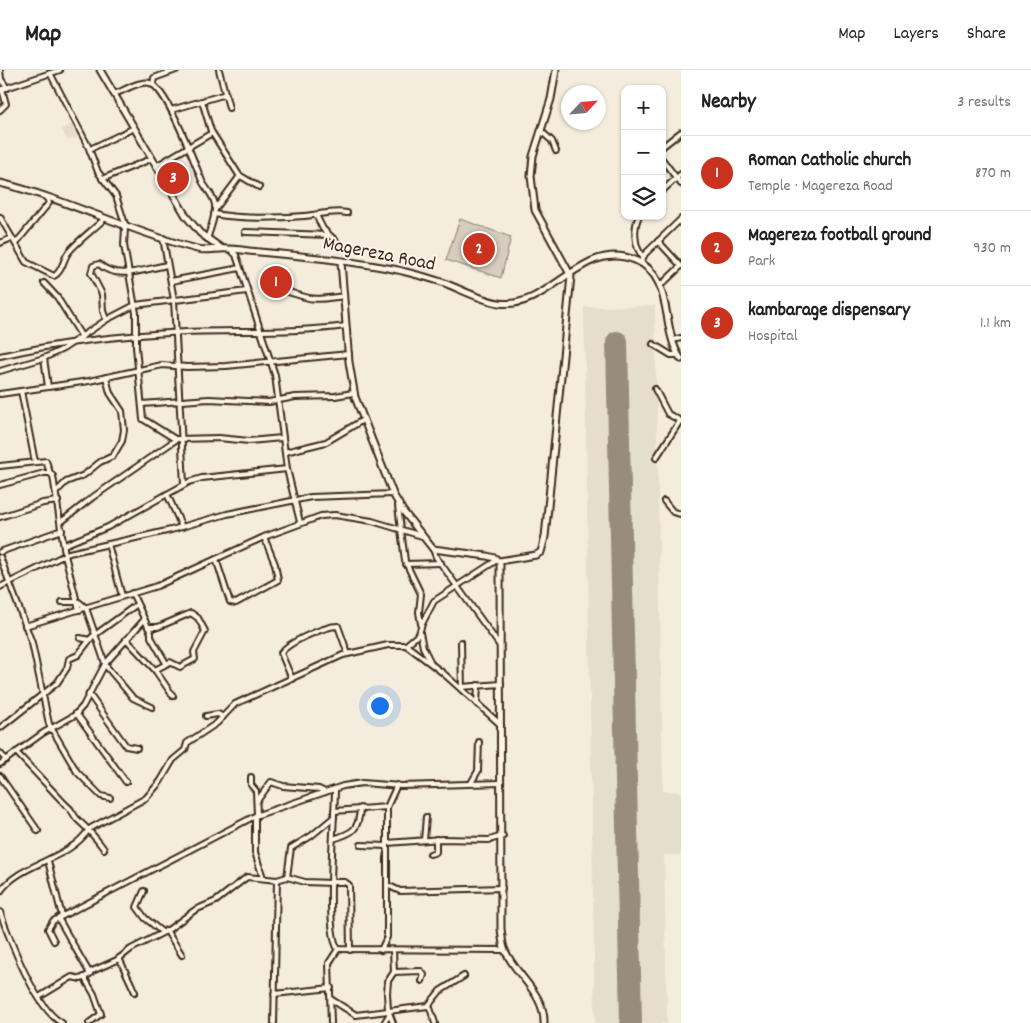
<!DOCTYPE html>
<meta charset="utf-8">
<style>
:root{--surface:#fff;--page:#f2f2f2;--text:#202124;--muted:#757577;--line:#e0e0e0;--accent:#c8321e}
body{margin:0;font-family:Dekko,sans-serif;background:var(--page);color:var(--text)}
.controls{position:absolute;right:15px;top:15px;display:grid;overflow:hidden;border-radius:10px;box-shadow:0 1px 4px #0004}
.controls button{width:45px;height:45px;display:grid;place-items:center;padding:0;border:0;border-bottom:1px solid var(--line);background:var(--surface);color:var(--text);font:25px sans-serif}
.compass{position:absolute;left:561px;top:15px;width:45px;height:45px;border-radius:50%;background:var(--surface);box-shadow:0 1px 4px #0004;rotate:64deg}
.you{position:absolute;left:379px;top:635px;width:18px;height:18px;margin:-12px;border:4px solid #fff;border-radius:50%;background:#1a73e8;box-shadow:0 0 0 8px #1a73e833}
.badge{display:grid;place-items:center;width:32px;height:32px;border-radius:50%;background:var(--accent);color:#fff;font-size:16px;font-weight:700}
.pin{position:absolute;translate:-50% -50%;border:2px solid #fff;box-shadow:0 1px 5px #0006}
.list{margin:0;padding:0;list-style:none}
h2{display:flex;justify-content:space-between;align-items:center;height:65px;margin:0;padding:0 20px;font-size:21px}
h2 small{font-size:16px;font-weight:400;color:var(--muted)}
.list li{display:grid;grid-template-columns:32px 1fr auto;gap:15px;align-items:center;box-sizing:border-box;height:75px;padding:0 20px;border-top:1px solid var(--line)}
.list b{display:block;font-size:19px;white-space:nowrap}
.list p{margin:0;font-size:16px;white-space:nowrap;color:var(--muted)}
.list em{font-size:16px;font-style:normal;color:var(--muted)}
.icon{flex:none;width:28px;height:28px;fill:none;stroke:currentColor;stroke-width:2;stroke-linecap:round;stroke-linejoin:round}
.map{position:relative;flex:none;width:681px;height:953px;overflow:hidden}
header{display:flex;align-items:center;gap:30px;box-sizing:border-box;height:70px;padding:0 25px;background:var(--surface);border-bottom:1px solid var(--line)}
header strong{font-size:24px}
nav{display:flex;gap:28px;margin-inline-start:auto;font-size:18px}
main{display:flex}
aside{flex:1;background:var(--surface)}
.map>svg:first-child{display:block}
.built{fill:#e5ddce}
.green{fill:#d6cdbd;stroke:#887c6e}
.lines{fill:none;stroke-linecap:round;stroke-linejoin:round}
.runway{stroke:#988c7e;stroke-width:22}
.street-casing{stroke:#3b2a1e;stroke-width:8}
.secondary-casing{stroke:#3b2a1e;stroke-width:9}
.street{stroke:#fcf5e5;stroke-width:4}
.secondary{stroke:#fcf5e5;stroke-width:5}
.labels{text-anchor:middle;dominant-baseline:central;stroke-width:4;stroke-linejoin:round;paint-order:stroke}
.street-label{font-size:20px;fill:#3b2a1e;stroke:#fcf5e5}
</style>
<header>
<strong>Map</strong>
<nav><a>Map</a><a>Layers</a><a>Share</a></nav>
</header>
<main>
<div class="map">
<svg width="681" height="953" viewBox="0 0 681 953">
<rect width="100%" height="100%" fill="#f4eddd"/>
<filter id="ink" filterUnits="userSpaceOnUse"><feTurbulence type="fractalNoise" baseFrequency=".02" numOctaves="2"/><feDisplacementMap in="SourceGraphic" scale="10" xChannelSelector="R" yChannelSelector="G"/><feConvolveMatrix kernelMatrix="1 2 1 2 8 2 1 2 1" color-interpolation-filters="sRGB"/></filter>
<g filter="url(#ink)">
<g class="built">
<path d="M75 53 81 67 68 70 61 59Z"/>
<path d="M655 236 663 721 681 722V785H664L667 953H595L584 237Z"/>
</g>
<path class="green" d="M460 149 511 167 501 208 446 190Z"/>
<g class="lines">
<path class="runway" d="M617 272 631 953"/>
<defs>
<g id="street">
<path d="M0 0 1 9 7 18"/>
<path d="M219 0 229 38"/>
<path d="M50 3 88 76 98 102 116 126 125 154 122 155 125 158 124 175 136 243V277L143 349 175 369"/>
<path d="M153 15 154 8 176 0"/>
<path d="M0 20 60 0"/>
<path d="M114 24C123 21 140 10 150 13 168 20 194 92 202 111 206 119 214 126 215 135 216 145 210 160 207 169"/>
<path d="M202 31 211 61 239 105 259 117"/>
<path d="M0 40 6 34 2 19"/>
<path d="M171 40 226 24"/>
<path d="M541 61 552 71 556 81"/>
<path d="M662 77 681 62"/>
<path d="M90 79 134 58"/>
<path d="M662 89 681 114"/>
<path d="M156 96 212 63"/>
<path d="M102 109 151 89"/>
<path d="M662 121 681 104"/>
<path d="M216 138 240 106"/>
<path d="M214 144C241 149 277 148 304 146 319 145 333 140 347 143"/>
<path d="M316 145 323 159 340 175"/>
<path d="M639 146C633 158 634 177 643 187"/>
<path d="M0 147 26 192 54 206C62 202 63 190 68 183 74 174 94 159 103 150L102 147"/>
<path d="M245 162 328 165"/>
<path d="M163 168 174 230 184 414"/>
<path d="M658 171 681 196"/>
<path d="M0 173 12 168"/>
<path d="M16 173 49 133 47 128"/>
<path d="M232 181 236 185 275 305 287 399 300 452"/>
<path d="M641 192 645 184 681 149"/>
<path d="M171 211 240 198"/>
<path d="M44 213 57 227 82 267"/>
<path d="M660 216 681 196"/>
<path d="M286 221C315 231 313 230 344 226"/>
<path d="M106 249 103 241 102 224 91 203 93 196 99 194C117 211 145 199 167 195"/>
<path d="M673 270 681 268"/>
<path d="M653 274 671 285H678"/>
<path d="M0 286C61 272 124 265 186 262 239 260 293 263 346 256"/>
<path d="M44 288 48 317"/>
<path d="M0 301 44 288 63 279 106 250 135 235 247 221"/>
<path d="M655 319 668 344 681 351"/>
<path d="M21 321 35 392"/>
<path d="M0 324 89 311 162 295 187 297 226 296 349 284"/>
<path d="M142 334 209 329 269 332 295 327 335 326 353 323"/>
<path d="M285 382 326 372 363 350"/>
<path d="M656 388 680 351"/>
<path d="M0 396 46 391 50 403"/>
<path d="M0 415 44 403H50L53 406 65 485 79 540"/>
<path d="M56 422 66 412 84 405 100 392 113 386 122 371 124 360 122 341 110 323 106 307"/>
<path d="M167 424 182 457"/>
<path d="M664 431 673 442 681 444"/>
<path d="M398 436 405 491 421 524 419 542 421 554"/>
<path d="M0 447 43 433 58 431"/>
<path d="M61 452 93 427 177 369 219 368 249 371 282 368"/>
<path d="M108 474 122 526"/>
<path d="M64 475 108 457 189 412 202 408 287 399"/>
<path d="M433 479 436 487 500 576"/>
<path d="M0 482 62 460"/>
<path d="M0 487 32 573 49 654 77 702 101 726 110 728"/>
<path d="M216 489 230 532 236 533 278 510 275 494 264 467"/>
<path d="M406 494 441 493"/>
<path d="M0 517 69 483 171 460 227 444 311 427 393 424"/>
<path d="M132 523 151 563V567L166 593"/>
<path d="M62 532H79L86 538 106 596 133 628 152 637"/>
<path d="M25 556 157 516 264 467 321 446 335 445 372 451 422 466"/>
<path d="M148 557H158L191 543 198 548 205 561 194 582 195 589 180 597 170 592 155 600"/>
<path d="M420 563 423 577 431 593"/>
<path d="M80 568 90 570"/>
<path d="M126 569 155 600 173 626"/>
<path d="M461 572 462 620"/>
<path d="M406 575 419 564 422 554 434 531 497 490"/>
<path d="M292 609 281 583C288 572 326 556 338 556L348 584"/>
<path d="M461 617 501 614"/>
<path d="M89 624 126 676 137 678"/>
<path d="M477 634 478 615"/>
<path d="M76 643 126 712"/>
<path d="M206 646 218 644 223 647"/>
<path d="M0 658 57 613 67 598 69 589 78 585 92 567 136 535"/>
<path d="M16 682 65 734C74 741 71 742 77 749 87 758 96 768 104 779"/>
<path d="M0 683 6 690"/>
<path d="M0 694 43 663 75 645 83 636 105 594 144 550"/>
<path d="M0 706 38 761"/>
<path d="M251 707V715L256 721 257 745"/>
<path d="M471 713 478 701 479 672"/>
<path d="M335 719C335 748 324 860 338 879L505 880"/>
<path d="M257 731 271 712 283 716 319 719 325 722"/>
<path d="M334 741 387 737"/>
<path d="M255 746V782L263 808"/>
<path d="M333 769C353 763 359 760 360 738"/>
<path d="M424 770 426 747"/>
<path d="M387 773 442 769 489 770 503 766"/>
<path d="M361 775 387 776"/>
<path d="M430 784 436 782V769"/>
<path d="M48 791 62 846"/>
<path d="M287 807 291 778 311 766 334 747"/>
<path d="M332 812H345L349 815 350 880"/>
<path d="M387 815 400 821 502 818"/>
<path d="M144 821 137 837 145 848 162 862"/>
<path d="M0 822C20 792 69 791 89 759L146 728 160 712 173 690 185 680 187 673 217 653 235 634 343 585 388 575H406L443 603 501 655"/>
<path d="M0 842C10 870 36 939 62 953"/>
<path d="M166 860 182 885"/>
<path d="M54 871 48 859 53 851 255 746 343 716 362 713 401 716 501 713"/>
<path d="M381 880 387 867V737L397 715"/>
<path d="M393 880 394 902 388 911 387 923 388 940 393 953"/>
<path d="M119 888 135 922"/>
<path d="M90 902 117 890 131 879 168 860 195 840 216 831 247 807 277 810 287 807 305 812 332 813"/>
<path d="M394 902 421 901 424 905 422 911"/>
<path d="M84 907 94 924 101 944 89 953"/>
<path d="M274 924 331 918"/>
<path d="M39 927 72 907 81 909 90 904 58 848"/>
<path d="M332 930 356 945 428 936 440 921 464 906"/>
<path d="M429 935 435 953"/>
<path d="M274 953 277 810"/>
<path d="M331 953 329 893 338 879"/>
<path d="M384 953 389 945"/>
</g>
<g id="secondary">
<path d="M100 0 186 146 200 163 221 178"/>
<path d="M0 113C67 129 130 162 197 179 205 181 212 179 220 179 231 178 247 181 259 182 305 186 353 191 398 200 414 204 432 208 447 214 464 221 481 230 499 233 549 241 582 168 635 190 675 206 660 260 681 289"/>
<path d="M341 192 349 292 355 327 393 424 403 441 433 479 487 486 495 488 500 493 501 859C502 865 502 872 504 878 514 905 545 922 544 953"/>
<path d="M499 491 536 485 541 482 545 467 571 206 535 140 531 106 533 86 551 29 556 0"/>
</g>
</defs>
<use href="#street" class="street-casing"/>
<use href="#secondary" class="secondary-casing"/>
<use href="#street" class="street"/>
<use href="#secondary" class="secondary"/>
</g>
</g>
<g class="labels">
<g class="street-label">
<text transform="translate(379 185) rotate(11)">Magereza Road</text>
</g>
</g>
</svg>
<div class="controls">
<button>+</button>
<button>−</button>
<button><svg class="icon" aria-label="layers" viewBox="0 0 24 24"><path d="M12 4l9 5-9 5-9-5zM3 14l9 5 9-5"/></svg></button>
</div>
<svg class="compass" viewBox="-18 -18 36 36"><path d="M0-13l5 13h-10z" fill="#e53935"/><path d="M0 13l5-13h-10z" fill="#757577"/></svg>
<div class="you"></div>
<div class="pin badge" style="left:276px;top:212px">1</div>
<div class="pin badge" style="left:479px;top:179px">2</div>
<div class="pin badge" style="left:173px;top:108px">3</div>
</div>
<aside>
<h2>Nearby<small>3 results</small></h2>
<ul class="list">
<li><span class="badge">1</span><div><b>Roman Catholic church</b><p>Temple · Magereza Road</p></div><em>870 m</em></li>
<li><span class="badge">2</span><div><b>Magereza football ground</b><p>Park</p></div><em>930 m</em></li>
<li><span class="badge">3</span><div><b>kambarage dispensary</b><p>Hospital</p></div><em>1.1 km</em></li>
</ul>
</aside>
</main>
